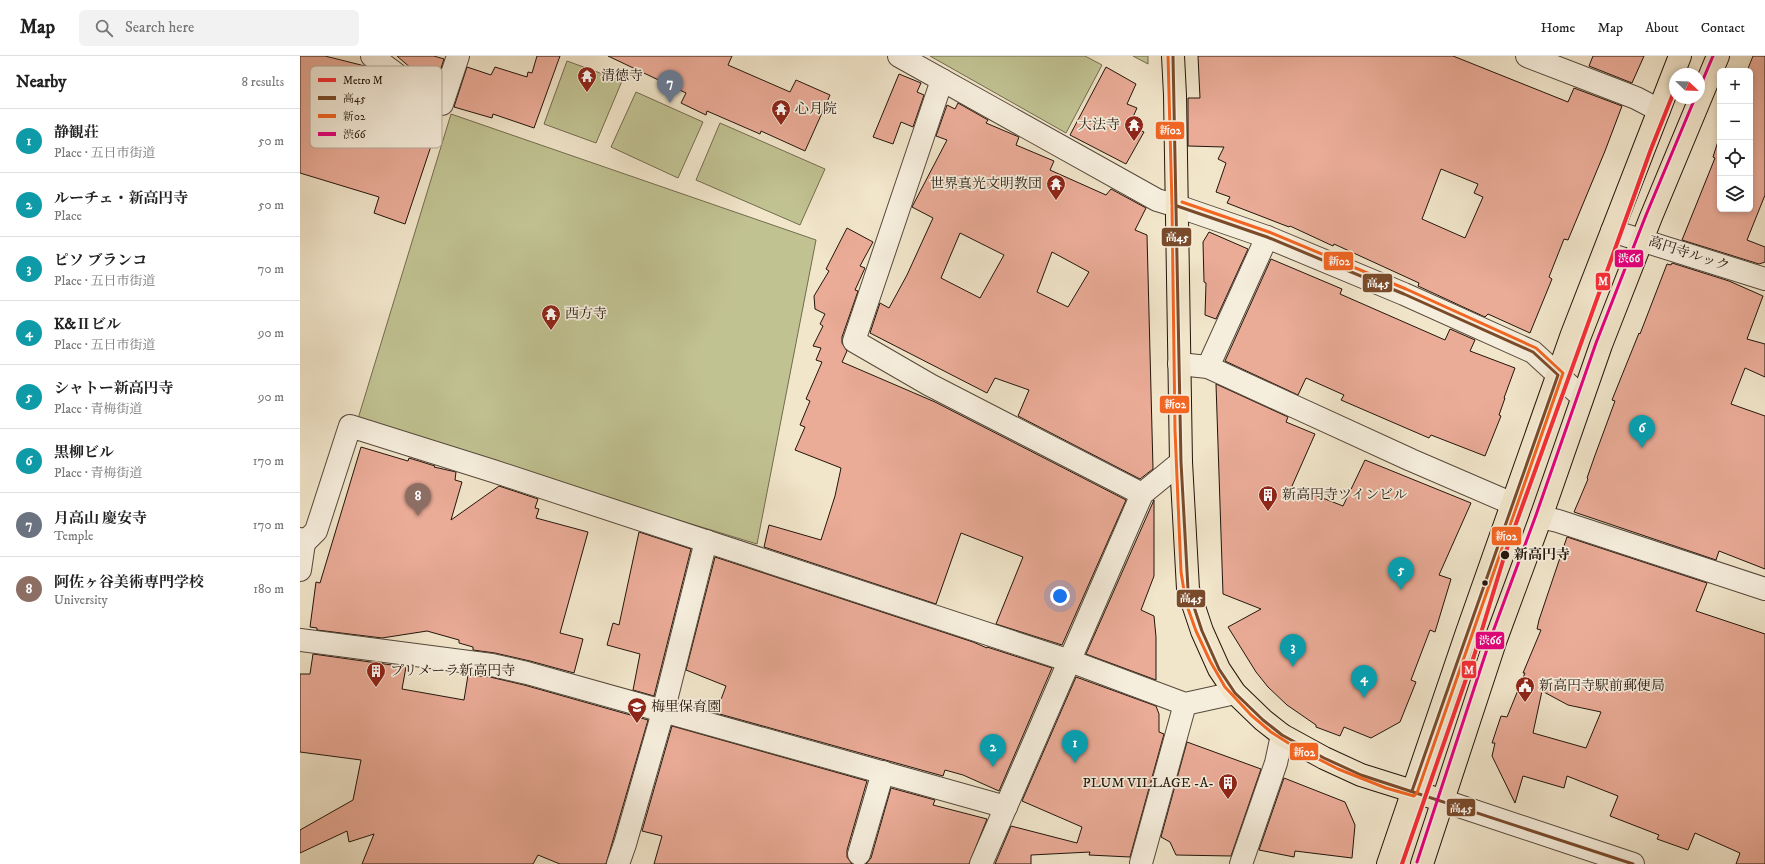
<!DOCTYPE html>
<meta charset="utf-8">
<style>
:root{--surface:#fff;--page:#f2f2f2;--text:#222;--muted:#767676;--line:#e0e0e0;--accent:#db2777}
body{margin:0;font-family:"IM FELL DW Pica","Noto Serif JP",serif;background:var(--page);color:var(--text)}
.controls{position:absolute;right:12px;top:12px;display:grid;overflow:hidden;border-radius:6px;box-shadow:0 2px 6px #0003}
.controls button{width:36px;height:36px;display:grid;place-items:center;padding:0;border:0;border-bottom:1px solid var(--line);background:var(--surface);color:var(--text);font:20px sans-serif}
.compass{position:absolute;left:1369px;top:12px;width:36px;height:36px;border-radius:50%;background:var(--surface);box-shadow:0 2px 6px #0003;rotate:113deg}
.you{position:absolute;left:760px;top:540px;width:14px;height:14px;margin:-10px;border:3px solid #fff;border-radius:50%;background:#1a73e8;box-shadow:0 0 0 6px #1a73e833}
.badge{display:grid;place-items:center;width:26px;height:26px;border-radius:50%;background:var(--accent);color:#fff;font-size:13px;font-weight:700}
.pin{position:absolute;translate:-50% -33px;filter:drop-shadow(0 1px 2px #0008)}
.pin::after{content:'';position:absolute;top:21px;width:14px;height:12px;background:inherit;clip-path:polygon(0 0,100% 0,50% 100%)}
.list{margin:0;padding:0;list-style:none}
h2{display:flex;justify-content:space-between;align-items:center;height:52px;margin:0;padding:0 16px;font-size:17px}
h2 small{font-size:13px;font-weight:400;color:var(--muted)}
.list li{display:grid;grid-template-columns:26px 1fr auto;gap:12px;align-items:center;box-sizing:border-box;height:64px;padding:0 16px;border-top:1px solid var(--line)}
.list b{display:block;font-size:15px;white-space:nowrap}
.list p{margin:0;font-size:13px;white-space:nowrap;color:var(--muted)}
.list em{font-size:13px;font-style:normal;color:var(--muted)}
.icon{flex:none;width:22px;height:22px;fill:none;stroke:currentColor;stroke-width:2;stroke-linecap:round;stroke-linejoin:round}
.map{position:relative;flex:none;width:1465px;height:808px;overflow:hidden}
header{display:flex;align-items:center;gap:24px;box-sizing:border-box;height:56px;padding:0 20px;background:var(--surface);border-bottom:1px solid var(--line)}
header strong{font-size:19px}
nav{display:flex;gap:22px;margin-inline-start:auto;font-size:14px}
.search{width:280px;height:36px;background:var(--page);display:flex;align-items:center;gap:10px;box-sizing:border-box;padding:0 14px;border-radius:6px;color:var(--muted);font-size:15px}
main{display:flex}
aside{flex:1;background:var(--surface)}
.map>svg:first-child{display:block}
.green{fill:#c1c292;stroke:#726c4e}
.building{fill:#eaab97;stroke:#23150b;fill-rule:evenodd}
.lines{fill:none;stroke-linecap:round;stroke-linejoin:round}
.minor-casing{stroke:#56493b;stroke-width:24}
.tertiary-casing{stroke:#56493b;stroke-width:24}
.primary-casing{stroke:#23150b;stroke-width:24}
.minor{stroke:#f6eedd;stroke-width:22}
.tertiary{stroke:#f6eedd;stroke-width:22}
.primary{stroke:#f1e5ca;stroke-width:22}
.bus-1-casing{stroke:#f6eedd;stroke-width:6}
.bus-2-casing{stroke:#f6eedd;stroke-width:6}
.bus-3-casing{stroke:#f6eedd;stroke-width:6}
.bus-1{stroke:#7a4b2a;stroke-width:3}
.bus-2{stroke:#f26522;stroke-width:3}
.bus-3{stroke:#e5007d;stroke-width:3}
.metro-1-casing{stroke:#f6eedd;stroke-width:7}
.metro-1{stroke:#f62e36;stroke-width:4}
.stop-dot{fill:#23150b;stroke:#f6eedd;stroke-width:1.5}
.labels{text-anchor:middle;dominant-baseline:central;stroke-width:3.5;stroke-linejoin:round;paint-order:stroke}
.poi-label{font-size:14px;fill:#23150b;stroke:#f6eedd;text-anchor:start}
.street-label{font-size:14px;fill:#23150b;stroke:#f6eedd}
.stop-label{font-size:14px;font-weight:bold;fill:#23150b;stroke:#f6eedd;text-anchor:start}
.key{fill:#f6eedd;stroke:#b7ad9e;stroke-width:1}
.key-label{font-size:11px;fill:#23150b}
.line-badge{stroke:#f6eedd;stroke-width:1.5}
.badge-label{font-size:11px;text-anchor:middle;font-weight:bold;fill:#fff}
</style>
<header>
<strong>Map</strong>
<div class="search"><svg class="icon" aria-label="search" viewBox="0 0 24 24"><circle cx="10" cy="10" r="6"/><path d="M15 15l6 6"/></svg>Search here</div>
<nav><a>Home</a><a>Map</a><a>About</a><a>Contact</a></nav>
</header>
<main>
<aside>
<h2>Nearby<small>8 results</small></h2>
<ul class="list">
<li><span class="badge" style="background:#0f9aa8">1</span><div><b>静観荘</b><p>Place · 五日市街道</p></div><em>50 m</em></li>
<li><span class="badge" style="background:#0f9aa8">2</span><div><b>ルーチェ・新高円寺</b><p>Place</p></div><em>50 m</em></li>
<li><span class="badge" style="background:#0f9aa8">3</span><div><b>ピソ ブランコ</b><p>Place · 五日市街道</p></div><em>70 m</em></li>
<li><span class="badge" style="background:#0f9aa8">4</span><div><b>K&amp;Ⅱビル</b><p>Place · 五日市街道</p></div><em>90 m</em></li>
<li><span class="badge" style="background:#0f9aa8">5</span><div><b>シャトー新高円寺</b><p>Place · 青梅街道</p></div><em>90 m</em></li>
<li><span class="badge" style="background:#0f9aa8">6</span><div><b>黒柳ビル</b><p>Place · 青梅街道</p></div><em>170 m</em></li>
<li><span class="badge" style="background:#6b7280">7</span><div><b>月高山 慶安寺</b><p>Temple</p></div><em>170 m</em></li>
<li><span class="badge" style="background:#8d6e63">8</span><div><b>阿佐ヶ谷美術専門学校</b><p>University</p></div><em>180 m</em></li>
</ul>
</aside>
<div class="map">
<svg width="1465" height="808" viewBox="0 0 1465 808">
<rect width="100%" height="100%" fill="#f1e5ca"/>
<filter id="stains"><feTurbulence type="fractalNoise" baseFrequency=".005" numOctaves="4"/><feColorMatrix values="0 0 0 0 .2 0 0 0 0 .09 0 0 0 0 .02 0 0 0 .5 -.17"/></filter>
<radialGradient id="worn" r=".72"><stop offset=".6" stop-color="#630" stop-opacity="0"/><stop offset="1" stop-color="#630" stop-opacity=".3"/></radialGradient>
<g class="green">
<path d="M630 0H785L802 9 766 77Z"/>
<path d="M833 0H848V8Z"/>
<path d="M267 5 322 25 296 87 244 68Z"/>
<path d="M336 36 403 66 378 122 311 91Z"/>
<path d="M151 58 516 184 457 488 57 366Z"/>
<path d="M420 67 525 113 500 169 396 124Z"/>
</g>
<g class="building">
<path d="M0 0H25L65 10 74 17 64 57 103 68 105 62 115 65 120 50 136 59 141 60 105 168 74 157 79 141 0 117Z"/>
<path d="M97 0H134L144 3 135 30 120 20Z"/>
<path d="M237 0H260L234 72 193 58 192 62 154 51 167 11 191 19 195 11 227 21 228 16 232 17Z"/>
<path d="M308 0H432L428 9 490 36 496 24 530 39 505 95 461 75 460 78 407 55 406 59 381 47 386 37Z"/>
<path d="M898 0H1153L1268 46 1274 32 1322 50 1305 95 1268 184 1264 183 1249 221 1252 223 1230 277 1188 258 1185 261 1161 250 1118 230 1119 227 1034 188 1033 190 990 170 989 171 927 147 930 141 916 136 926 107 918 103 924 91 888 90V42H900ZM1141 113 1178 128 1174 137 1183 141 1165 182 1122 163Z"/>
<path d="M1293 0H1344L1332 27 1289 10Z"/>
<path d="M1453 0H1465V139L1447 184 1465 191V206L1459 208 1382 184 1415 102 1413 101 1420 79V153H1450V15H1447Z"/>
<path d="M806 11 836 28 827 48 837 52 829 70 844 76 826 108 770 79Z"/>
<path d="M599 18 621 27 617 36 624 39 613 71 601 66 593 88 573 81Z"/>
<path d="M658 47 688 64 686 67 719 81 716 89 754 105 750 114 806 139 811 133 846 152 835 174 847 179 853 413 840 423 718 360 729 334 695 322 687 337 570 277 580 247 589 252 607 219 633 162 612 151 647 84 636 80 647 49 655 53ZM660 177 704 199 680 242 641 222ZM752 196 789 216 768 251 737 236Z"/>
<path d="M547 172 573 186 560 210 565 212 555 234 558 235 542 281V287L547 295 542 306 635 346 826 444 762 589 696 568 723 501 661 477 636 548 464 491 469 469 521 484 535 440 541 412 495 394 505 371 500 369 510 345 506 343 522 306 516 304 521 292 513 290 523 270 520 268 525 258 515 253 514 240 529 215 526 213Z"/>
<path d="M909 176 948 193 916 263 905 259 906 227 904 226 903 186Z"/>
<path d="M971 203 1042 233 1040 238 1145 284 1150 273 1175 284 1170 295 1215 312 1204 342H1205L1199 359 1201 360 1185 400 1131 379 1129 382 1041 344 1044 339 1006 322 998 339 925 305Z"/>
<path d="M1372 207 1429 225 1463 240 1447 283 1465 288V321L1445 312 1431 348 1465 360V513L1419 495 1416 504 1274 456 1288 423 1287 422 1294 402 1315 345 1312 344 1339 277 1340 278 1367 208 1371 209Z"/>
<path d="M916 328 988 361 986 366 1015 378 992 430 1043 450 1065 404 1171 447 1139 519 1151 523 1135 576 1130 574 1111 624 1116 626 1100 666 1071 682 1044 671 1040 680 1016 671V669L987 649 968 631 956 616 928 571 961 553 923 538Z"/>
<path d="M61 391 108 405 109 402 135 410 134 411 156 416 155 424 162 426 151 464 199 430 238 443 235 452 239 453 236 462 288 476 260 577 283 583 274 617 230 605 195 597 173 594V591L159 587V584L127 575 82 582 17 574V572L10 571 16 526 20 527Z"/>
<path d="M854 444V520L841 554 854 560 856 581V624L786 598Z"/>
<path d="M339 476 391 493 354 640 333 634 340 598 307 589 313 567 319 569Z"/>
<path d="M1267 481 1407 527 1396 555 1465 578V808H1436L1440 797 1395 777 1388 794 1357 783 1359 779 1310 760 1318 740 1267 720 1264 732 1223 720 1215 747 1192 700 1195 687H1192L1201 660 1207 661 1225 617H1223L1241 574 1237 573 1239 564ZM1242 635 1268 649 1301 656 1286 692 1233 677Z"/>
<path d="M415 501 673 586 687 592V591L752 612 699 735 663 719 645 714 643 720 416 657 426 630 386 614Z"/>
<path d="M13 598 106 611 102 633 164 644 168 619 190 621 224 629 348 664 306 808H260L238 799 233 808H62L74 778 49 786 47 775 0 797V774L53 744 61 704 0 696V618H10Z"/>
<path d="M776 621 856 650 859 658V676L864 678 830 801 789 799 790 796 731 799V808H695L711 770 777 787 782 771 722 745Z"/>
<path d="M372 670 567 725 547 794V801L552 808H354L362 780 342 775Z"/>
<path d="M887 686 961 713 931 800 876 799 870 786 861 781Z"/>
<path d="M984 722 1045 746 1055 769 1052 802 995 795 994 801 959 794Z"/>
<path d="M591 732 635 744 633 749 687 763 669 808H566L571 802Z"/>
</g>
<g class="lines">
<defs>
<g id="minor">
<path d="M72 0 116 33 142 48 158 0"/>
<path d="M599 0 857 144 877 150"/>
<path d="M1227 0 1336 42 1359 54"/>
<path d="M642 24 554 285 630 329 842 438"/>
<path d="M1312 175 1465 223"/>
<path d="M879 308 908 311 1111 404 1213 448"/>
<path d="M908 311 967 181"/>
<path d="M1241 461 1258 465 1465 533"/>
<path d="M0 483 4 487 0 514"/>
<path d="M4 487 16 475 50 370 193 415 770 605 885 648 935 637"/>
<path d="M0 584 192 609 227 617 706 751"/>
<path d="M559 798 583 716"/>
<path d="M841 807 885 648"/>
<path d="M318 808 325 788 363 656 406 485"/>
<path d="M681 808 842 438 881 406"/>
<path d="M941 808 976 707 982 679"/>
</g>
<g id="tertiary">
<path d="M877 150 967 181 1104 238 1233 296 1282 341"/>
<path d="M1144 745 1333 808"/>
</g>
<g id="primary">
<path d="M873 0 875 39 881 406 888 533 902 575 919 613 935 637 963 664 982 679 1024 702 1061 719 1144 745"/>
<path d="M1088 808 1167 576 1272 278 1380 0"/>
<path d="M1122 808 1196 583 1241 461 1301 289 1351 161 1418 0"/>
</g>
</defs>
<use href="#minor" class="minor-casing"/>
<use href="#tertiary" class="tertiary-casing"/>
<use href="#primary" class="primary-casing"/>
<use href="#minor" class="minor"/>
<use href="#tertiary" class="tertiary"/>
<use href="#primary" class="primary"/>
<defs>
<g id="bus-1">
<path d="M873 0 881 406 888 533 902 575 919 613 935 637 963 664 982 679 1024 702 1061 719 1333 808"/>
<path d="M877 150 967 181 1104 238 1233 296 1258 319 1112 735"/>
</g>
<g id="bus-2">
<path d="M868 0 872 149"/>
<path d="M872 151 875 374 881 516 886 547 896 575 910 605 925 631 951 659 971 676 993 690 1038 713 1086 732 1114 740 1117 737 1263 317 1236 292 1106 233 969 176 882 146"/>
</g>
<g id="bus-3">
<path d="M1399 33 1413 0"/>
<path d="M1117 806 1191 581 1236 459 1296 287 1346 159 1395 42"/>
</g>
</defs>
<use href="#bus-1" class="bus-1-casing"/>
<use href="#bus-2" class="bus-2-casing"/>
<use href="#bus-3" class="bus-3-casing"/>
<use href="#bus-1" class="bus-1"/>
<use href="#bus-2" class="bus-2"/>
<use href="#bus-3" class="bus-3"/>
<defs>
<path id="metro-1" d="M1102 808 1174 600 1205 498 1351 93 1375 33"/>
</defs>
<use href="#metro-1" class="metro-1-casing"/>
<use href="#metro-1" class="metro-1"/>
</g>
<defs>
<symbol id="temple-pin" viewBox="-11 -11 22 30"><path d="M0 17L-7.5 6A9.5 9.5 0 1 1 7.5 6Z" fill="#8f2418" stroke="#f6eedd"/><path d="M0-6L5-2H3V0L6.5 2.5H4V6H1.5V3h-3V6H-4V2.5H-6.5L-3 0V-2H-5Z" fill="#fff"/></symbol>
<symbol id="building-pin" viewBox="-11 -11 22 30"><path d="M0 17L-7.5 6A9.5 9.5 0 1 1 7.5 6Z" fill="#8f2418" stroke="#f6eedd"/><path d="M-4-6H4V6H1V3H-1V6H-4ZM-2.5-4.3h1.7v1.8h-1.7ZM.8-4.3h1.7v1.8H.8ZM-2.5-1h1.7V.8h-1.7ZM.8-1h1.7V.8H.8Z" fill="#fff"/></symbol>
<symbol id="civic-pin" viewBox="-11 -11 22 30"><path d="M0 17L-7.5 6A9.5 9.5 0 1 1 7.5 6Z" fill="#8f2418" stroke="#f6eedd"/><path d="M-.6-6.5H3V-4.5H.6V-3L4-1V1h2V6H-6V1h2V-1L-.6-3ZM-1.2 2.5V6h2.4V2.5Z" fill="#fff"/></symbol>
<symbol id="school-pin" viewBox="-11 -11 22 30"><path d="M0 17L-7.5 6A9.5 9.5 0 1 1 7.5 6Z" fill="#8f2418" stroke="#f6eedd"/><path d="M0-5L7-2L0 1L-7-2ZM-4 1L0 2.5L4 1V4Q0 6-4 4Z" fill="#fff"/></symbol>
</defs>
<g fill-rule="evenodd">
<use href="#temple-pin" x="276" y="9" width="22" height="30"/>
<use href="#temple-pin" x="470" y="42" width="22" height="30"/>
<use href="#temple-pin" x="823" y="58" width="22" height="30"/>
<use href="#temple-pin" x="745" y="117" width="22" height="30"/>
<use href="#temple-pin" x="240" y="247" width="22" height="30"/>
<use href="#building-pin" x="957" y="428" width="22" height="30"/>
<use href="#building-pin" x="65" y="604" width="22" height="30"/>
<use href="#civic-pin" x="1214" y="619" width="22" height="30"/>
<use href="#school-pin" x="326" y="640" width="22" height="30"/>
<use href="#building-pin" x="917" y="716" width="22" height="30"/>
</g>
<g class="stop-dot">
<circle cx="1205" cy="499" r="5"/>
<circle cx="1185" cy="527" r="3.5"/>
</g>
<g class="labels">
<g class="poi-label">
<text x="301" y="20">清徳寺</text>
<text x="495" y="53">心月院</text>
<text x="820" y="69" text-anchor="end">大法寺</text>
<text x="742" y="128" text-anchor="end">世界真光文明教団</text>
<text x="265" y="258">西方寺</text>
<text x="982" y="439">新高円寺ツインビル</text>
<text x="90" y="615">プリメーラ新高円寺</text>
<text x="1239" y="630">新高円寺駅前郵便局</text>
<text x="351" y="651">梅里保育園</text>
<text x="914" y="727" text-anchor="end">PLUM VILLAGE -A-</text>
</g>
<g class="street-label">
<text transform="translate(1389 198) rotate(18)">高円寺ルック</text>
</g>
<g class="stop-label">
<text x="1214" y="499">新高円寺</text>
</g>
</g>
<rect x="10" y="10" width="132" height="82" rx="6" class="key"/>
<rect x="18" y="22" width="18" height="4" fill="#f62e36"/>
<rect x="18" y="40" width="18" height="4" fill="#7a4b2a"/>
<rect x="18" y="58" width="18" height="4" fill="#f26522"/>
<rect x="18" y="76" width="18" height="4" fill="#e5007d"/>
<g class="key-label">
<text x="43" y="28">Metro M</text>
<text x="43" y="46">高45</text>
<text x="43" y="64">新02</text>
<text x="43" y="82">渋66</text>
</g>
<g class="line-badge">
<rect x="855" y="65" width="30" height="19" rx="4" fill="#f26522"/>
<rect x="861" y="171" width="31" height="20" rx="4" fill="#7a4b2a"/>
<rect x="1314" y="193" width="30" height="19" rx="4" fill="#e5007d"/>
<rect x="1023" y="195" width="31" height="20" rx="4" fill="#f26522"/>
<rect x="1295" y="216" width="16" height="19" rx="4" fill="#f62e36"/>
<rect x="1062" y="217" width="31" height="20" rx="4" fill="#7a4b2a"/>
<rect x="859" y="339" width="31" height="19" rx="4" fill="#f26522"/>
<rect x="1191" y="470" width="31" height="20" rx="4" fill="#f26522"/>
<rect x="876" y="533" width="30" height="19" rx="4" fill="#7a4b2a"/>
<rect x="1175" y="575" width="30" height="19" rx="4" fill="#e5007d"/>
<rect x="1161" y="604" width="16" height="19" rx="4" fill="#f62e36"/>
<rect x="989" y="686" width="30" height="19" rx="4" fill="#f26522"/>
<rect x="1146" y="742" width="30" height="19" rx="4" fill="#7a4b2a"/>
</g>
<g class="badge-label">
<text x="870" y="78">新02</text>
<text x="877" y="185">高45</text>
<text x="1329" y="206">渋66</text>
<text x="1039" y="209">新02</text>
<text x="1303" y="229">M</text>
<text x="1078" y="231">高45</text>
<text x="875" y="352">新02</text>
<text x="1206" y="484">新02</text>
<text x="891" y="546">高45</text>
<text x="1190" y="588">渋66</text>
<text x="1169" y="618">M</text>
<text x="1004" y="700">新02</text>
<text x="1161" y="756">高45</text>
</g>
<rect width="100%" height="100%" filter="url(#stains)"/>
<rect width="100%" height="100%" fill="url(#worn)"/>
</svg>
<div class="controls">
<button>+</button>
<button>−</button>
<button><svg class="icon" aria-label="locate" viewBox="0 0 24 24"><circle cx="12" cy="12" r="6"/><path d="M12 2v4M12 18v4M2 12h4M18 12h4"/></svg></button>
<button><svg class="icon" aria-label="layers" viewBox="0 0 24 24"><path d="M12 4l9 5-9 5-9-5zM3 14l9 5 9-5"/></svg></button>
</div>
<svg class="compass" viewBox="-18 -18 36 36"><path d="M0-13l5 13h-10z" fill="#e53935"/><path d="M0 13l5-13h-10z" fill="#767676"/></svg>
<div class="you"></div>
<div class="pin badge" style="left:775px;top:707px;background:#0f9aa8">1</div>
<div class="pin badge" style="left:693px;top:711px;background:#0f9aa8">2</div>
<div class="pin badge" style="left:993px;top:611px;background:#0f9aa8">3</div>
<div class="pin badge" style="left:1064px;top:642px;background:#0f9aa8">4</div>
<div class="pin badge" style="left:1101px;top:534px;background:#0f9aa8">5</div>
<div class="pin badge" style="left:1342px;top:392px;background:#0f9aa8">6</div>
<div class="pin badge" style="left:370px;top:47px;background:#6b7280">7</div>
<div class="pin badge" style="left:118px;top:460px;background:#8d6e63">8</div>
</div>
</main>
